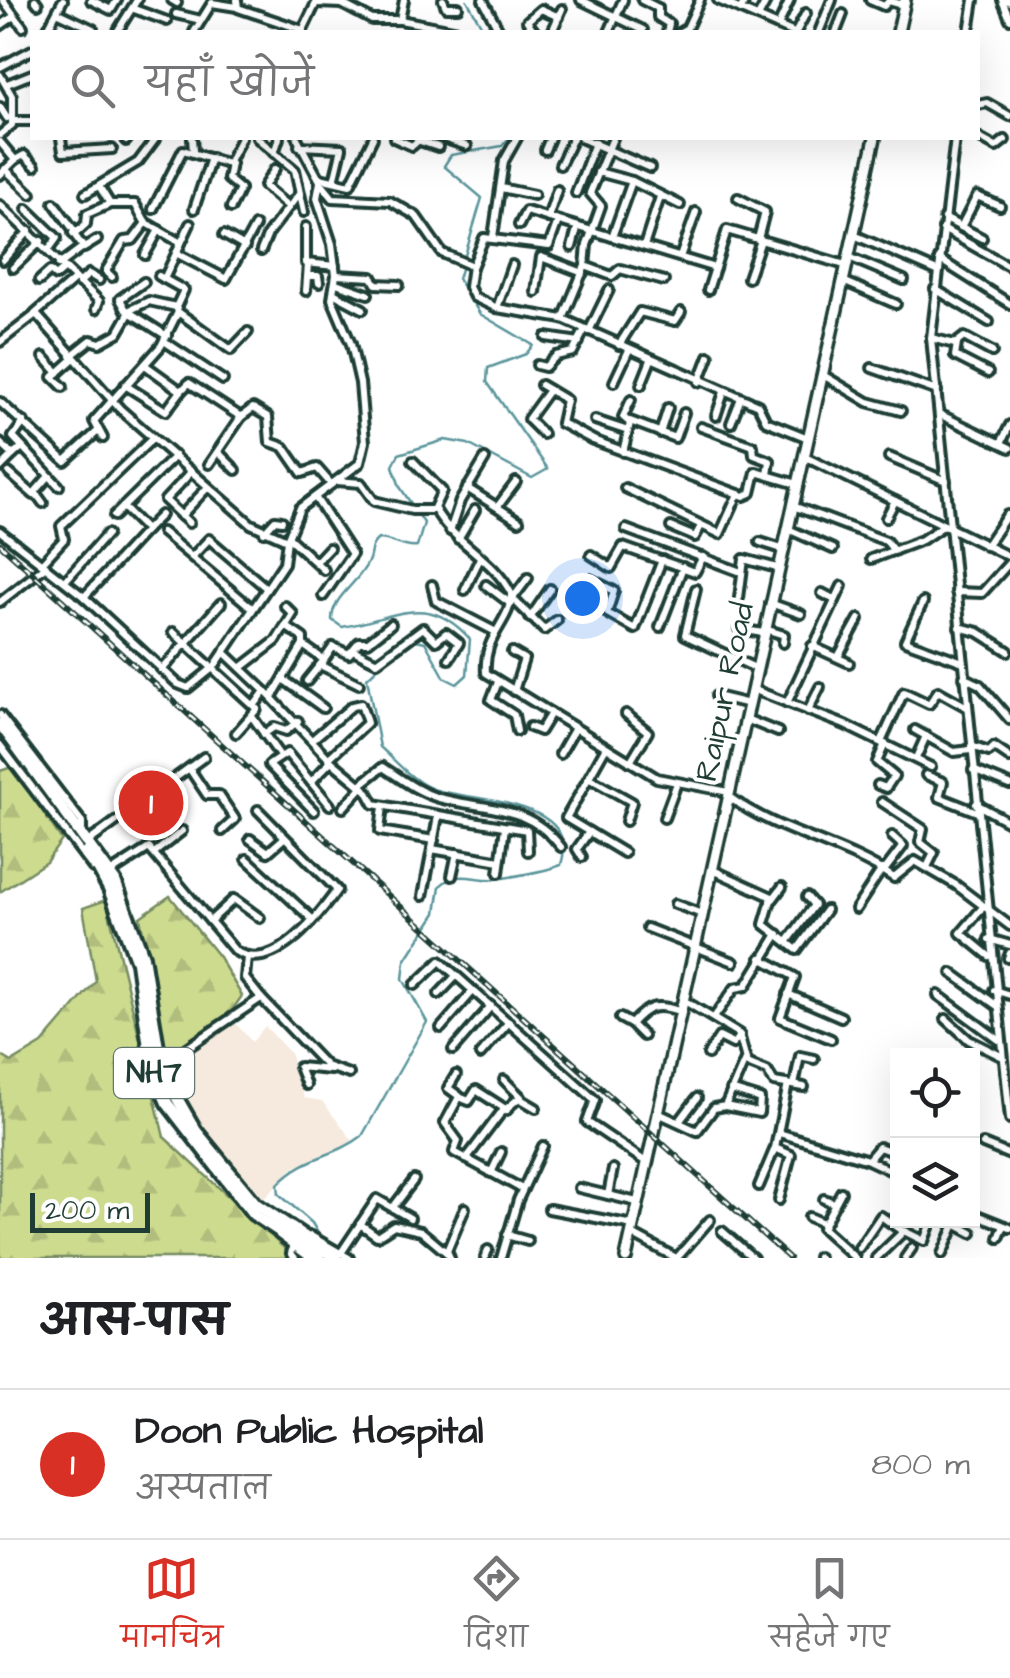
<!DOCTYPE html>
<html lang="hi">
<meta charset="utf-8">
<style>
:root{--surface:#fff;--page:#f6f6f6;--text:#202124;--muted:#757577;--line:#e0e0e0;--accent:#d93025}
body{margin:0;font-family:"Architects Daughter","Playpen Sans Deva",sans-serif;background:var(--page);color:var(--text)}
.controls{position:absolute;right:30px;bottom:30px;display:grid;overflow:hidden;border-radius:0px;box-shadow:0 10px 40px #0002}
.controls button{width:90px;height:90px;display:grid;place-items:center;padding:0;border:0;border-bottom:2px solid var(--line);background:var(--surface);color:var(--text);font:50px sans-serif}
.scale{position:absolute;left:30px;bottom:25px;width:120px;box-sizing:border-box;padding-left:10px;border:5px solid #1f3d34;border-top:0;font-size:28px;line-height:35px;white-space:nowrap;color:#1f3d34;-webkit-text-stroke:8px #fff;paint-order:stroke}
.you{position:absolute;left:582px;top:598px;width:35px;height:35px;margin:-25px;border:8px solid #fff;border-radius:50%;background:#1a73e8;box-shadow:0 0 0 15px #1a73e833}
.badge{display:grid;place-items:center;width:65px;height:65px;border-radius:50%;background:var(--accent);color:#fff;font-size:32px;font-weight:700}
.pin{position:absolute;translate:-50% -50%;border:5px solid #fff;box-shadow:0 2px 10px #0006}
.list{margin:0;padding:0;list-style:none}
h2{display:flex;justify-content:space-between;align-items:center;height:130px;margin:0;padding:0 40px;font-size:42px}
h2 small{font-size:32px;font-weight:400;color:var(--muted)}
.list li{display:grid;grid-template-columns:65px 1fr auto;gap:30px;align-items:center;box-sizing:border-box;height:150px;padding:0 40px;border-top:2px solid var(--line)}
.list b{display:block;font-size:38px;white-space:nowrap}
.list p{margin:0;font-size:32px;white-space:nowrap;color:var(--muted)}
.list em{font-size:32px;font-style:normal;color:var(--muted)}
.icon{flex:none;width:55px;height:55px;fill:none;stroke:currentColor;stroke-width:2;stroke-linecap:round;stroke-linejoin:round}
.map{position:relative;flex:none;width:1010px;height:1258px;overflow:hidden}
.search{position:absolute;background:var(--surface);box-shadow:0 10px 40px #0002;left:30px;right:30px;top:30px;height:110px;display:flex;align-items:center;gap:25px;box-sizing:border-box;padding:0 35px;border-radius:0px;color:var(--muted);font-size:38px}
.sheet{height:280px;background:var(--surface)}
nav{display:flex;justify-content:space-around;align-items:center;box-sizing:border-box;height:140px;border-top:2px solid var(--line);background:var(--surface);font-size:28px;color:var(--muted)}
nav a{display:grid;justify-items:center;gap:5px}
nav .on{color:var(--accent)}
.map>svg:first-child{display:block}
.built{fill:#f6eade}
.forest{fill:url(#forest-firs);stroke:#768c62;stroke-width:2.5}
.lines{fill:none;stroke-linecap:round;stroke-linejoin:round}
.stream{stroke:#5a959b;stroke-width:2.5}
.minor-casing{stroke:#1f3d34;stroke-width:14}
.major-casing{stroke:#1f3d34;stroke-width:16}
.highway-casing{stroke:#1f3d34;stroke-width:18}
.minor{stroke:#fff;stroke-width:6}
.major{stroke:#fff;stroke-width:9}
.highway{stroke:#fff;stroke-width:10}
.rail-casing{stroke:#1f3d34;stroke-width:6}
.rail{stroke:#fff;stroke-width:2.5;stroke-dasharray:8;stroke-linecap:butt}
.labels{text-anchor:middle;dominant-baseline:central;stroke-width:8;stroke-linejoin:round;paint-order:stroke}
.shield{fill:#fff;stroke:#627771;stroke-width:2.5}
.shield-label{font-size:30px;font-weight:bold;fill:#1f3d34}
.street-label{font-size:32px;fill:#1f3d34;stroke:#fff}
</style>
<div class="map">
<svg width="1010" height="1258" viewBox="0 0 1010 1258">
<defs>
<pattern id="forest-firs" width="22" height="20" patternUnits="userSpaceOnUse" patternTransform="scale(2.5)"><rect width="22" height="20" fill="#cddb8f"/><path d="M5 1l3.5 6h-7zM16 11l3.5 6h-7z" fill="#b0bd7c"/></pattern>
</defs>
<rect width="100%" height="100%" fill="#fff"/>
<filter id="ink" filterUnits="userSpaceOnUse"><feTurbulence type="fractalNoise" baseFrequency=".01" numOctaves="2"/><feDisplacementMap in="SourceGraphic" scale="20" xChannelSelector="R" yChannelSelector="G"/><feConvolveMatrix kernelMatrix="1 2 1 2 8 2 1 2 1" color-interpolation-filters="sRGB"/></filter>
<g filter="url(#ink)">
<path class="built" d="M233 1020 252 1042 265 1026 290 1053 304 1098 322 1101 354 1142 293 1168 262 1200 201 1126 179 1093 168 1062Z"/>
<g class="forest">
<path d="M12 767 62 840 46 862 0 892V771Z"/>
<path d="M170 896 219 957 242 996 228 1016 168 1062 140 917Z"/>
<path d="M106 900 164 1137 295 1258H0V1055L12 1062 42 1044 96 981 83 908Z"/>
</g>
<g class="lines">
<g class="stream">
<path d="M467 0 485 32"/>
<path d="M412 639 425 642 445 678 457 684 467 675 470 639C426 590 395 619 342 627L332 620C332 596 359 583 368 562 373 551 368 548 378 539 393 539 403 549 417 547L424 523 400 487 393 466 399 454 445 440 468 444 532 478 548 469 487 382 488 368 526 354 533 345 480 314 458 279 482 198 444 166 451 155 502 146 509 138"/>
<path d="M319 1235 312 1223 279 1194 278 1184C305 1155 334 1158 362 1136L427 1022 403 979 405 961 436 913 440 886C458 869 475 881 496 879 516 876 543 872 561 865 582 799 471 801 436 790 415 784 397 762 380 747L367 678 390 656"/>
</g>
<defs>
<g id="minor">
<path d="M3 0 23 27"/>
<path d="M35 0 38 4"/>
<path d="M91 0 111 10 117 0"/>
<path d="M172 0 177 3"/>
<path d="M237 0 238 8 303 30"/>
<path d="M443 0 446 7H458"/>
<path d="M483 0 500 32"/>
<path d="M581 0 643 30"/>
<path d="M642 0 658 8V17L669 24 667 32"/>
<path d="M718 0 792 32"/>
<path d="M870 0 884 6 889 1 903 5"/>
<path d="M1002 0 1010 19"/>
<path d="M1007 0 1010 2"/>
<path d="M317 3 342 4 372 20H400L404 0"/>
<path d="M134 9 167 21"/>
<path d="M741 10 745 0"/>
<path d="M57 12 93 29"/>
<path d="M176 14 201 20"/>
<path d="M758 17 767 0"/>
<path d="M400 20 463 32"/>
<path d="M0 26 13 17"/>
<path d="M778 26 790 0"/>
<path d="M303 30 317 1"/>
<path d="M46 32 63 0"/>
<path d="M117 32 137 0"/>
<path d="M194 32 212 3 237 7"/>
<path d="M535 32 527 21 541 9 559 17"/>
<path d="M552 32 562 9"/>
<path d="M609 32 623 0"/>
<path d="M680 32 687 28 700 0"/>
<path d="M796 32 806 13"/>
<path d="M819 32 832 0"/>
<path d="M836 32 843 14"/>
<path d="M969 32 974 0"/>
<path d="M0 67 32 50"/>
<path d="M0 75 12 96V125L0 135"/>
<path d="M7 84 32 74"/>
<path d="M978 105 987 103 1010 116"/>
<path d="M0 107 7 118"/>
<path d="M14 121H32"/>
<path d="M978 137 996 147 1005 140"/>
<path d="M61 138 63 152 112 149"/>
<path d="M192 138 193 151"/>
<path d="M257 138 295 170 304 212"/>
<path d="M297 138 320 181"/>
<path d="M394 138 412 146 421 138"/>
<path d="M443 138 467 146"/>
<path d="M581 138 650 168"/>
<path d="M955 138 931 338 1010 1119"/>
<path d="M126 141 128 138"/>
<path d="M420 141 438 147"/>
<path d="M0 142 15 160 24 155 35 166"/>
<path d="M299 146 342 148 334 181"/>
<path d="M545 150 550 138"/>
<path d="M274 153 279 138"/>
<path d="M231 164 228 179 240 189 231 208"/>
<path d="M560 165 573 138"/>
<path d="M5 169 31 194"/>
<path d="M275 169 264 186 289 207"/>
<path d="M598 172 632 181 680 205"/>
<path d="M0 175 15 160"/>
<path d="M320 178 350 185 373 138"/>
<path d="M99 186 110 204H135L145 222 181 243 190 224"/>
<path d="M501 188 534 195"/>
<path d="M576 193 595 143"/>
<path d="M85 194 138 162 156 138"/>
<path d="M738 198 765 212 758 239"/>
<path d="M54 203 76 233 86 224 87 214 110 204"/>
<path d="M0 205 99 301 96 309"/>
<path d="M27 209 57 238 49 249"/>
<path d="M153 209 183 150 228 164 241 138"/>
<path d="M194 209 211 158"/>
<path d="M548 218 557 190"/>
<path d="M944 218 982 238"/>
<path d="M519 225 526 211 715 268"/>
<path d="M306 227V263L335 266"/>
<path d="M961 227 977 196 1000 206"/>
<path d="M943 229 1010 267"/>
<path d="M73 233 84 248 97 240"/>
<path d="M224 235 245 247"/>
<path d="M854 235 937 271"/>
<path d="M493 237 504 161 517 138"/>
<path d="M612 237 632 181"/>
<path d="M644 246 660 197"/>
<path d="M572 247 577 229"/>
<path d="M261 251 268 234 299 194"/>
<path d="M176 253 226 279 255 226"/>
<path d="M145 255 159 230"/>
<path d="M680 257 696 212"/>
<path d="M849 257 904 280"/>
<path d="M939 259 1010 304"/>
<path d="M3 260 29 231"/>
<path d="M59 265 83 247"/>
<path d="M585 266 612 276 620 269 664 281"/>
<path d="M472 267 484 238 549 246 558 221"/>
<path d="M13 268 41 241"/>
<path d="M336 275 372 277 376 284 399 285"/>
<path d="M308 276H318L319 283"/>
<path d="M112 277 106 271 124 241 133 240 146 223"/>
<path d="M748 278 761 240"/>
<path d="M164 279 181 243"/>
<path d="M39 281 50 271 56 276 64 269"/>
<path d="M843 281 896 304"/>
<path d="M144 282 120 299 126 310 167 336"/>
<path d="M79 283 89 274 99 280"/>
<path d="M336 283 368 294"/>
<path d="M935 289 989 322"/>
<path d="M708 290 727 230 845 265"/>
<path d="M306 291 308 264"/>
<path d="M536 292 541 257 583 273"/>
<path d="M333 293 363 309"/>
<path d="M497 308 512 265"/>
<path d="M128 311 149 301 176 307"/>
<path d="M178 312 231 350 248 332"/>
<path d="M35 314 75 279"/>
<path d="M563 319 585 266 587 245 601 206 590 193 613 138"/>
<path d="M589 331 609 290"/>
<path d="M546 337 579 342"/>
<path d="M931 338 955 344 964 337 992 352"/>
<path d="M164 341 223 380"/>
<path d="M0 342 36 314 120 409 251 524 287 540 300 508 360 463 365 442 360 383 351 344 332 299 336 275 332 244 317 198 320 182 333 198 390 201 416 216 442 253 472 266 469 287 474 297 497 308 563 319 758 405 766 421 808 438"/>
<path d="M957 344 955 356 988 373"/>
<path d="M619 345 640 312 675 321 681 312"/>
<path d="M71 356 91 340 100 343 118 333 130 312"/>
<path d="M44 357 58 373"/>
<path d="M537 365 545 367 556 356 573 352 585 329"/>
<path d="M872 368 937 391"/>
<path d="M823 375 868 402 901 411"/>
<path d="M614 382 629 350"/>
<path d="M699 382 709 356"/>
<path d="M125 385 166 411 181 391 145 365"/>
<path d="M541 385 566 400 561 423 593 440 744 496 751 493 756 472 797 484"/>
<path d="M641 385 651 360"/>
<path d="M63 387 53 377 73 359"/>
<path d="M181 391 189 383 241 417 209 464"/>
<path d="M0 402 65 461 98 431"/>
<path d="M939 414 1010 448"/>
<path d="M716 416 724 392"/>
<path d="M241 417 253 408 268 417 270 442 284 447 302 473 317 468 331 484"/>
<path d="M595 420 628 431"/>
<path d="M630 421 675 438 684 413"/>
<path d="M24 422 13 437 59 486"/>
<path d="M731 423 741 398"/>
<path d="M701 427 753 446 754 455 770 461 768 475"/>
<path d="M660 433 668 408"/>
<path d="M543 434 528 419 549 390"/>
<path d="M103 438 94 421 161 346 178 312 176 307 184 290 159 276"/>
<path d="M0 443 13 455 22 447"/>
<path d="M1001 443 1010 425"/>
<path d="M623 452 630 423 623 417 631 400"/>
<path d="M219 453 236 470"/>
<path d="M805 457 1010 557"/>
<path d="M889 457 946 481"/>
<path d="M413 461 442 491 434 508C453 543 493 558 511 593 512 622 483 634 486 673L657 778 729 792"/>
<path d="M0 468 13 455"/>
<path d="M9 473 34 495"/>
<path d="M337 481 361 483 374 501 412 510H434"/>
<path d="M467 488 519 521"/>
<path d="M625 488 720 534 738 494"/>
<path d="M315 497 352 554 323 596"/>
<path d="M43 503 35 492 49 476"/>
<path d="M498 506 516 482"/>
<path d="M793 506 886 541 894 551"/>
<path d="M123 507 146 530 161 515"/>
<path d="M114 516 175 456"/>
<path d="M181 516 208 487"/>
<path d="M886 518 895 501"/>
<path d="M189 523 165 500 192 471"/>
<path d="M671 527 695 537 701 526"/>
<path d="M626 529 741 572"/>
<path d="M788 529 833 549"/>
<path d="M0 531 84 597 178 684 188 688 214 667 284 563 287 540"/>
<path d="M450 531 460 501 485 459"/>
<path d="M162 532 252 608"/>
<path d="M264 532 275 520 282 521"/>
<path d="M289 538 324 570"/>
<path d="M458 539 475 510"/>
<path d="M760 542 782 549"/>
<path d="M986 546 1007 515"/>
<path d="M591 555 611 568 623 547 695 572 703 557"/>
<path d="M192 557 209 539 265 587"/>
<path d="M871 559 922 540 944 525"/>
<path d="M316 562 329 548"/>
<path d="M42 563 64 539 61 526 153 438"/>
<path d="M590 579 614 591 607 613 635 629 662 560"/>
<path d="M65 581 107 534"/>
<path d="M432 585 436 601 494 631"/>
<path d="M486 585 511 604"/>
<path d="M696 589 685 635 755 668"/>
<path d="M465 590 480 558"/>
<path d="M956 592 982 593 1010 562"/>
<path d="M822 593 835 600"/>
<path d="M84 597 146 530"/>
<path d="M512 598 544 630 557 620"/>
<path d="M513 598 528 578"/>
<path d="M739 598 744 559 777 568"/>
<path d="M0 602 46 566"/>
<path d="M923 602 905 641 963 662"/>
<path d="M770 603 801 614"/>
<path d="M530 618 550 589"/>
<path d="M660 627 683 567"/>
<path d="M959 627 978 632 1008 651"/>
<path d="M739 629 763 633"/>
<path d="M765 629 784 635 783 643"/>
<path d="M173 632 257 709 236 733"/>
<path d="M303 645 324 660 307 681"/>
<path d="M812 646 849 663"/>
<path d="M353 650 377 662 423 628 436 641 446 633 459 643 449 659"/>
<path d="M224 652 265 691 254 706"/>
<path d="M512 652 524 659 514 691"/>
<path d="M838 657 859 619"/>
<path d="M324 660 333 647 349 654 359 642H368L391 624"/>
<path d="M320 665 359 684"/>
<path d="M241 668 276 641 293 614 285 606"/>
<path d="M162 670 221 603"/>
<path d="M964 677 980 685 1010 720"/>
<path d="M283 679 323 708"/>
<path d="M498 682 491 700 514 715 517 731"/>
<path d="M752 689 845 725 931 767"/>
<path d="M265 691 331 761 367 791 374 804 527 830 528 851"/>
<path d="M716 696 749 704"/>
<path d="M272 697 303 645V638L287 627"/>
<path d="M787 703 842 586"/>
<path d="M808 711 820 687"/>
<path d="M626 714 648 732 630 762"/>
<path d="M0 715 82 822V830"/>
<path d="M253 718 280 756"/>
<path d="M746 719 778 732"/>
<path d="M530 727 540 731 551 713"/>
<path d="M915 730 954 752 971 750"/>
<path d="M264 734 274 727 286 731 298 721"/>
<path d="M312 740 352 706 361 704 367 723 329 758"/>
<path d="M881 742 904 692 929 704 938 691 967 707"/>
<path d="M0 745 93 868"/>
<path d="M971 746 989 752 994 747 1010 758"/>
<path d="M606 747 566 818 624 853"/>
<path d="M560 754 575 728"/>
<path d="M916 758 926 736"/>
<path d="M189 768 207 795H219L235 819 222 831"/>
<path d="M973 770 1010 785"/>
<path d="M926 775 943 782 939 797 977 812"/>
<path d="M589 778 632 802 626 821"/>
<path d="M311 782 287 753 269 765 314 811"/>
<path d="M360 785 383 767C401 779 418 792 439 798 485 810 529 804 561 847"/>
<path d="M878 785 886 788 894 776 877 762 885 744"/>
<path d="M158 789 176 814"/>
<path d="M729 797C780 834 842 843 894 878L915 861 956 885 1010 926"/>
<path d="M882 802 923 829 920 842 934 853 927 867"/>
<path d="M976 804 1009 822"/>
<path d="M330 805 311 782 331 761"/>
<path d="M383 806 380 831 434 840"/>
<path d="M343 808 362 787"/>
<path d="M438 816 432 849 500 861"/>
<path d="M664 818 677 783"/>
<path d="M250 839 268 852 284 838"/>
<path d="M88 842 204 757"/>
<path d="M154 853 182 831"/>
<path d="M582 857 577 849 589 832"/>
<path d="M247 859 311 918"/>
<path d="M713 870 772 897 764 924 797 950 826 910"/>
<path d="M884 871 903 846 892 836"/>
<path d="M110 873 149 848 235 951C273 975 317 918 337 890L258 810"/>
<path d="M499 873 505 827"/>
<path d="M452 876 457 853"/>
<path d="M423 896 432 849"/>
<path d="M773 899 782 887"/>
<path d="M675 904 702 914"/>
<path d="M984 906 961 933 989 956"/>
<path d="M856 909 882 869"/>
<path d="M210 921 234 899 260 918"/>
<path d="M647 928 734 962"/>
<path d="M989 939 1010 945"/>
<path d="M788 941 814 905 807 897"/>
<path d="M247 957 245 978 261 998"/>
<path d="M761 958 795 977 780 1018 831 1039"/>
<path d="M1008 958 1010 953"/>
<path d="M952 973 996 1005"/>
<path d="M415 985 440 961 595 1100 587 1122 646 1162"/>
<path d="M994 990 1010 995"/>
<path d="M439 994 456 976"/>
<path d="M788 994 841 1017"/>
<path d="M938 995 999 1040"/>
<path d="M683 1000 739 1034 747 1063 767 1071 774 1082 804 1087"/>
<path d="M715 1016 735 988 746 986 778 934"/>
<path d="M620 1018 631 1024C647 1006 656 1003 679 1011"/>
<path d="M946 1019 969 1040 1001 1056"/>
<path d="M631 1024 643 1036"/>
<path d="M441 1028 473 991"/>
<path d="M453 1050 491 1006"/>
<path d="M708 1054 719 1037 733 1044 740 1035"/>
<path d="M480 1055 509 1022"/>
<path d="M162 1065 261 998 326 1066 349 1074"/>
<path d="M456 1075 448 1088 459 1096"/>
<path d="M504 1080 521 1097"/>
<path d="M306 1085 299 1067 331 1070"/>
<path d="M794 1085 800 1056 814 1059"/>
<path d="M725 1106 759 1113 760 1099 731 1090"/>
<path d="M507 1110 476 1090 469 1101 459 1097 445 1123 458 1141 454 1152 522 1189"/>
<path d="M658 1113 697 1131 714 1108 725 1106 745 1060"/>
<path d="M679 1122 697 1098"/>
<path d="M779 1133 868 1160 879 1147 898 1154"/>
<path d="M983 1144 1010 1155"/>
<path d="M775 1148 791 1155 779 1200"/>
<path d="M466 1159 500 1114 519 1098 536 1108"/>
<path d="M870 1161 898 1174"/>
<path d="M491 1173 501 1152"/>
<path d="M759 1186 775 1148 788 1084"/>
<path d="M579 1188 637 1202"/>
<path d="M841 1192 822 1228 855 1258"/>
<path d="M608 1195 613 1169"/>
<path d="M824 1199 834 1203"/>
<path d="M394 1206 414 1180"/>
<path d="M549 1209 633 1225"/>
<path d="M972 1213 1010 1228"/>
<path d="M809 1217 823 1223"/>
<path d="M360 1224 377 1236 394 1225 421 1231 447 1253"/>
<path d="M955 1224 972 1233"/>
<path d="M722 1231 753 1258"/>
<path d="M632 1234 676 1258"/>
<path d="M279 1235 310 1258"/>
<path d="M507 1235 528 1241"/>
<path d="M311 1236 349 1258"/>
<path d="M999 1238 1004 1226"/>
<path d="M293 1248 291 1253 295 1258"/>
<path d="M859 1248 881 1216 902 1231"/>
<path d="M341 1253 377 1199 410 1218"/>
<path d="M942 1254 957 1220"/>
<path d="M818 1257 819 1258"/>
<path d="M450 1258 447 1251 465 1208"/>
<path d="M485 1258 488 1250"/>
<path d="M501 1258 518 1200 543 1146"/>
<path d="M677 1258 710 1220"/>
<path d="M876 1258 904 1231 924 1241 932 1220"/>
<path d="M905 1258 912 1248"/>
</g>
<g id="major">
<path d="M898 32 905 0"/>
<path d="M626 1258 875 138"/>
</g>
<g id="highway">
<path d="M0 724 115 881 143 956 162 1072 196 1131 256 1204 336 1258"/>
<path d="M88 850 109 889 137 962 152 1068 167 1103 253 1214 320 1258"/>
</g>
</defs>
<use href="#minor" class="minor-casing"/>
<use href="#major" class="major-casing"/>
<use href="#highway" class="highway-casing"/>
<use href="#minor" class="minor"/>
<use href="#major" class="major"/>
<use href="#highway" class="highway"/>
<defs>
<path id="rail" d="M0 544 789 1258"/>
</defs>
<use href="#rail" class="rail-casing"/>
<use href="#rail" class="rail"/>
</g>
</g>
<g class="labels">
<rect class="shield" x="114" y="1048" width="80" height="50" rx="8"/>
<g class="shield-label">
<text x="154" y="1073">NH7</text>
</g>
<g class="street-label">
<text transform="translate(725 692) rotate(-78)">Raipur Road</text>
</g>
</g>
</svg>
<div class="controls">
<button><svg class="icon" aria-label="locate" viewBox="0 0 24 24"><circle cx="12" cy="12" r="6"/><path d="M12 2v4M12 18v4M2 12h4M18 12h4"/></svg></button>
<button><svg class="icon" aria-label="layers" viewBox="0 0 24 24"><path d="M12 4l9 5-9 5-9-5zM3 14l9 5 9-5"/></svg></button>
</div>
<div class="scale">200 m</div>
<div class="you"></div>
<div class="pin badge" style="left:151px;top:803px">1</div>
<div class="search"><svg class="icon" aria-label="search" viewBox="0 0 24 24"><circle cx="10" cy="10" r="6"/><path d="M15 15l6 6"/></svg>यहाँ खोजें</div>
</div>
<section class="sheet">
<h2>आस-पास<small></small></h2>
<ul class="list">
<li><span class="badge">1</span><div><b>Doon Public Hospital</b><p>अस्पताल</p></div><em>800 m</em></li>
</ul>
</section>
<nav>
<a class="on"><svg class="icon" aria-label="map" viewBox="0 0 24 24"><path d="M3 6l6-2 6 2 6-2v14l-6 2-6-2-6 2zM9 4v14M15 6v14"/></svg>मानचित्र</a>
<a><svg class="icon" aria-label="directions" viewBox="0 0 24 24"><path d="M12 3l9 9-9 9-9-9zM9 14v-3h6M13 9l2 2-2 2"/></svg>दिशा</a>
<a><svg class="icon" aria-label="saved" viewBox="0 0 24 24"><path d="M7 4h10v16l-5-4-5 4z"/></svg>सहेजे गए</a>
</nav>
